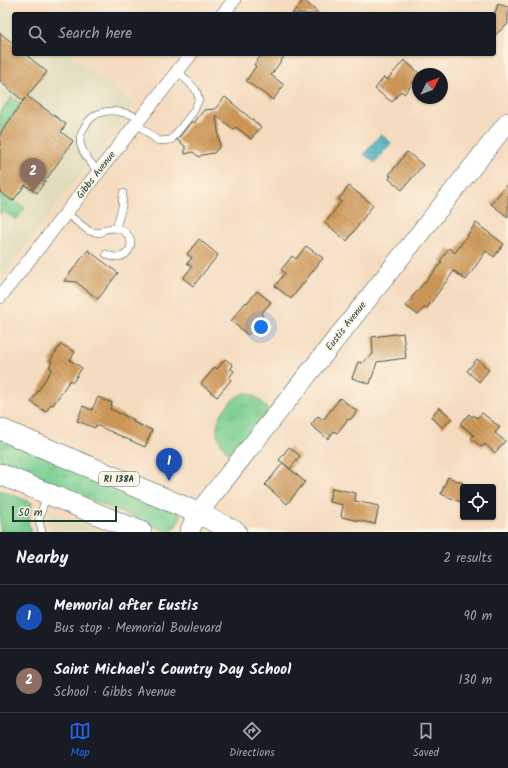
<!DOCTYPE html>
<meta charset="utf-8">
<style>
:root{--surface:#171b24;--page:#242831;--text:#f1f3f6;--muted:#9ea1a6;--line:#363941;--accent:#2563eb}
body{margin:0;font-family:Kalam,sans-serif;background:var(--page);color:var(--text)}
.controls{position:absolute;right:12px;bottom:12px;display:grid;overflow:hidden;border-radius:4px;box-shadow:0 1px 3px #0004}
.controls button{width:36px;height:36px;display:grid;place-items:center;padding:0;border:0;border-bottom:1px solid var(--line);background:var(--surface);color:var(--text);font:20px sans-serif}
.compass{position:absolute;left:412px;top:68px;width:36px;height:36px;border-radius:50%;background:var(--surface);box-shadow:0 1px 3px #0004;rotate:48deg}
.scale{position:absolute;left:12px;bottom:10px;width:105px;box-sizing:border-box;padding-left:4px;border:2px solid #1f3d34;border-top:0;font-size:11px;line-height:14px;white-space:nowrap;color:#1f3d34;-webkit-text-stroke:3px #fcf5e5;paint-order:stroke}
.you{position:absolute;left:261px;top:327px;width:14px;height:14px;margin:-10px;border:3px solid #fff;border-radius:50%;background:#1a73e8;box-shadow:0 0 0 6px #1a73e833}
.badge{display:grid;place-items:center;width:26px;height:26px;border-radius:50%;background:var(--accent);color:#fff;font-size:13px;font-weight:700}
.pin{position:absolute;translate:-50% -33px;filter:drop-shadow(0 1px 2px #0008)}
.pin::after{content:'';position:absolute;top:21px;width:14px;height:12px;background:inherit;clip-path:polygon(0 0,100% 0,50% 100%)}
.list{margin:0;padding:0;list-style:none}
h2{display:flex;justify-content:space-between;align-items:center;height:52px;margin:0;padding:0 16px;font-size:17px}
h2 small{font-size:13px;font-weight:400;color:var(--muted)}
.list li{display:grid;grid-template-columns:26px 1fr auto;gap:12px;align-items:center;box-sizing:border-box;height:64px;padding:0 16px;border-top:1px solid var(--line)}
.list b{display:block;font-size:15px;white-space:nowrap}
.list p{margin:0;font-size:13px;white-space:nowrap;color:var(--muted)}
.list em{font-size:13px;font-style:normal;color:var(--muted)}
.icon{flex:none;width:22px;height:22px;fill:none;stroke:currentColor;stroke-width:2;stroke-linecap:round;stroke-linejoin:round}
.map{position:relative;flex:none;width:508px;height:532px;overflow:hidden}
.search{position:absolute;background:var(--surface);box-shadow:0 1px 3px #0004;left:12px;right:12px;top:12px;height:44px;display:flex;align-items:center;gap:10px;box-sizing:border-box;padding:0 14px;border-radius:4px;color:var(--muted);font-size:15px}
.sheet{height:180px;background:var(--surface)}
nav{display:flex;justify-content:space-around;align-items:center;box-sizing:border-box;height:56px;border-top:1px solid var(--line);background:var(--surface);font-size:11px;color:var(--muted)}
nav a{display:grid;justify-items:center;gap:2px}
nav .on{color:var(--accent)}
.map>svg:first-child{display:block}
.built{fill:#e0dcbb}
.grass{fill:url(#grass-tufts);stroke:#4e8663}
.park{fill:#7ccf92;stroke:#4e8663}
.water{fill:url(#water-rules);stroke:#32787a}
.building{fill:url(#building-back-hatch)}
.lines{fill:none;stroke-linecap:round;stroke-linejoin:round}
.lane-casing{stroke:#3f5549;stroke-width:8}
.street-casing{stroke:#3f5549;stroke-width:14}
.secondary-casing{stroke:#3f5549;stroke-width:20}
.primary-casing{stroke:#3f5549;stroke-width:22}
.lane{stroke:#fff;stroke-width:7}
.street{stroke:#fff;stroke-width:13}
.secondary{stroke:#fff;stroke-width:19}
.primary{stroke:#fff;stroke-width:21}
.labels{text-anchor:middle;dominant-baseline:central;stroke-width:3.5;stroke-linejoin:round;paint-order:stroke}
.shield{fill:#fcf5e5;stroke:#617469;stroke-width:1}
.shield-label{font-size:9px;font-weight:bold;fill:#1f3d34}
.street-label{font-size:10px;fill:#1f3d34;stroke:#fcf5e5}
</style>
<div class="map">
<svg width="508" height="532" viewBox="0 0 508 532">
<defs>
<pattern id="grass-tufts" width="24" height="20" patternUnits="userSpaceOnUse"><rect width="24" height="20" fill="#7ccf92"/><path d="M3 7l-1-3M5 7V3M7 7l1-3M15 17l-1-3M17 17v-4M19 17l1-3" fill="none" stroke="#65a978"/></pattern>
<pattern id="water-rules" width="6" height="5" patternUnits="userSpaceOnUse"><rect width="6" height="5" fill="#45b3c0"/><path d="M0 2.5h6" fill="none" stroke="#39939d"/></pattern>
<pattern id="building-back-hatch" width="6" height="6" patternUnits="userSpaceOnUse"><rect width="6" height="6" fill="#d09959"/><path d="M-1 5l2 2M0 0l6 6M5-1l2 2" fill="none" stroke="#a87e4a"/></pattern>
</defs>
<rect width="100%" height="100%" fill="#fcf5e5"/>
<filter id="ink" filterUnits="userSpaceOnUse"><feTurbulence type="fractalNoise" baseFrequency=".025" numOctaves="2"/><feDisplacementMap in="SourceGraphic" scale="8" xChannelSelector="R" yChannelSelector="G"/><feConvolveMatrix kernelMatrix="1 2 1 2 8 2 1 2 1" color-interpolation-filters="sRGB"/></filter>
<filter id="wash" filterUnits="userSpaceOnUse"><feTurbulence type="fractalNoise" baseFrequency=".012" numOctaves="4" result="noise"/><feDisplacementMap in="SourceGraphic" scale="16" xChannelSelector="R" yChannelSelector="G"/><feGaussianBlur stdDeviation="0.9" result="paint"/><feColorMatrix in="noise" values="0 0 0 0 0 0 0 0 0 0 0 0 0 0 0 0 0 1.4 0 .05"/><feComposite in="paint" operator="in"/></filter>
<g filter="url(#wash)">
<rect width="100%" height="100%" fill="#f5dcc0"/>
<g class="built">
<path d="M0 1 17 14H14V54H69L134 104 0 279Z"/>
<path d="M52 512 99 532H54L50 521Z"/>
</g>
<g class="grass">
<path d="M12 97 21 104 0 134V112Z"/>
<path d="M0 192 25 208 16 220 4 211 0 214Z"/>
<path d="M247 393C254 395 266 403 268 411L232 456C213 440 212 422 229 404 234 398 239 394 247 393Z"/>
<path d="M0 437 180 514 181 517 173 530 168 532 0 461Z"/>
</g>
<path class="park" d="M0 490 32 503 28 523 32 532H0Z"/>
<path class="water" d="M381 134 391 143 375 163 364 154Z"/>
<g id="blocks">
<g class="building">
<path d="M304 0 319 14H292Z"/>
<path d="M498 4 508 7V24L494 36V16Z"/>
<path d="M0 33 14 44V54H25L47 72 27 96 66 124 61 132 73 141 37 193 25 185 13 201 0 192V134L25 98 23 101 0 81Z"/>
<path d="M262 54H286L271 75 284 85 273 100 246 81 256 66 254 65Z"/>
<path d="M404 60 420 74H418V77L404 94 401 91 392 102 375 89 384 77 387 80Z"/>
<path d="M225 97 261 127 251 139 236 127 234 130 216 115 220 146 214 153 202 155 199 157 193 152 185 154V146L177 140 192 121 194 123 204 110 215 109Z"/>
<path d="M407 152 423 165 402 190 389 179 391 176 389 175Z"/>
<path d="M508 183V217L491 204Z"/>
<path d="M349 186 373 205 347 241 325 223 341 202 338 200Z"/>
<path d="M476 223 504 244 494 257 486 251 466 280 454 271 426 309 424 308 418 315 406 306 412 299 411 298 442 262 440 261 449 248 455 253Z"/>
<path d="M199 239 218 255 193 286 183 278 192 267 187 263 192 258 187 254Z"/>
<path d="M306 246 323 258 291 299 275 286 285 273 281 270 292 256 296 259Z"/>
<path d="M88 250 118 273 98 299 76 282 64 281Z"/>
<path d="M257 291 271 302 261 314 263 316 248 335 231 321 246 302 247 303Z"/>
<path d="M403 333 406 358 377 362 370 384 352 378 358 362 362 363 373 354 372 337Z"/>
<path d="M61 344 75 352 70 360 82 368 73 382 70 380 53 405 51 404 46 412 31 402 52 369 49 367 52 362 50 361Z"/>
<path d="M225 359 233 365 231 369 234 371 229 378 231 380 217 397 201 384 215 367 217 369Z"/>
<path d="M477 359 489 370 479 382 467 371Z"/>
<path d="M98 397 112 403 110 409 134 420 133 422 152 430 145 447 96 425 95 428 77 421 83 406 92 410Z"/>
<path d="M340 398 357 411 350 420 348 419 337 433 334 431 328 439 311 425 318 416 323 420Z"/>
<path d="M439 407 452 418 443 428 431 417Z"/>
<path d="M482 413 500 427 495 433 505 441 495 453 485 444 482 447 471 438 474 435 460 424 469 414 472 417 474 415 477 418Z"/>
<path d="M289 447 300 456 290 469 279 460Z"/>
<path d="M283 463 305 482 287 504 265 485Z"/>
<path d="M448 477 463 483V503L441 494Z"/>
<path d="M332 488 356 493 355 501 379 506 375 524 341 517 343 505 329 502Z"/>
</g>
</g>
</g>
<g filter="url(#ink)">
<use href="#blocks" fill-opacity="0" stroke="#3f5549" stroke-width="1"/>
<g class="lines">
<defs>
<g id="lane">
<path d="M136 123 158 141 171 140 194 111 199 99 196 90 178 71"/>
<path d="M98 172C92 164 84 156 81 146 79 140 81 132 85 126 98 104 122 111 141 118"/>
<path d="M66 213 89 231 100 233 105 229 116 228 122 207 123 193"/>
<path d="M106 254C129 267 143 235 116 228"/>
<path d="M42 532 39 520 46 496"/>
</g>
<g id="street">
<path d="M223 14 234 0"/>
<path d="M0 297 191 54"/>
</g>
<path id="secondary" d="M189 532 198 513 508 122"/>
<g id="primary">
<path d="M0 429 198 513 236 532"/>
<path d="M0 474 141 532"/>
</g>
</defs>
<use href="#lane" class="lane-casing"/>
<use href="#street" class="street-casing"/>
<use href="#secondary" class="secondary-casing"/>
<use href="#primary" class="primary-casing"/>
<use href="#lane" class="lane"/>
<use href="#street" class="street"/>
<use href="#secondary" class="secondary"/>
<use href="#primary" class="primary"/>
</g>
</g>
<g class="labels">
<rect class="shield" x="99" y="472" width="40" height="14" rx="3"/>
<g class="shield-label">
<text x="119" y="479">RI 138A</text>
</g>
<g class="street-label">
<text transform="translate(96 175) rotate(-52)">Gibbs Avenue</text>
<text transform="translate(346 326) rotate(-52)">Eustis Avenue</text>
</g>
</g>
</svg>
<div class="controls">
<button><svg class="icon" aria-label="locate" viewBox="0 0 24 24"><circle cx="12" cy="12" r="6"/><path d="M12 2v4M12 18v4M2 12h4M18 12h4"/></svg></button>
</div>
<svg class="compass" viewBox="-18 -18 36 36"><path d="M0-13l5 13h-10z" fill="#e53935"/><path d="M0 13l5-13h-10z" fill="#9ea1a6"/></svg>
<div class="scale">50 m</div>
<div class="you"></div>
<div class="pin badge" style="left:169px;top:481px;background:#1a4fb4">1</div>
<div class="pin badge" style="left:33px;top:191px;background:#8d6e63">2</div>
<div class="search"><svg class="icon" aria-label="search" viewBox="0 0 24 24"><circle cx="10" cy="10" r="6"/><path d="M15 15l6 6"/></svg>Search here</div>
</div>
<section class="sheet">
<h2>Nearby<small>2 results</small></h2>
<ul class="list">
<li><span class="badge" style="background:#1a4fb4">1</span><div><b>Memorial after Eustis</b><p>Bus stop · Memorial Boulevard</p></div><em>90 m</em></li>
<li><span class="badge" style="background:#8d6e63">2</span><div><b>Saint Michael's Country Day School</b><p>School · Gibbs Avenue</p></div><em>130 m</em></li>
</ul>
</section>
<nav>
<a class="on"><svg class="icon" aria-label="map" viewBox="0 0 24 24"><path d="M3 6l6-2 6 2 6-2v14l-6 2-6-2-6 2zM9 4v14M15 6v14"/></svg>Map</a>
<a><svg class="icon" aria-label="directions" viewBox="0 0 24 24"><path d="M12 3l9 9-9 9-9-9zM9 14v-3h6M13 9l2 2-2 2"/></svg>Directions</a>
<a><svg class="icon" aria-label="saved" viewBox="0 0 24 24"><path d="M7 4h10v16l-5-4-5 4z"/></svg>Saved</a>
</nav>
